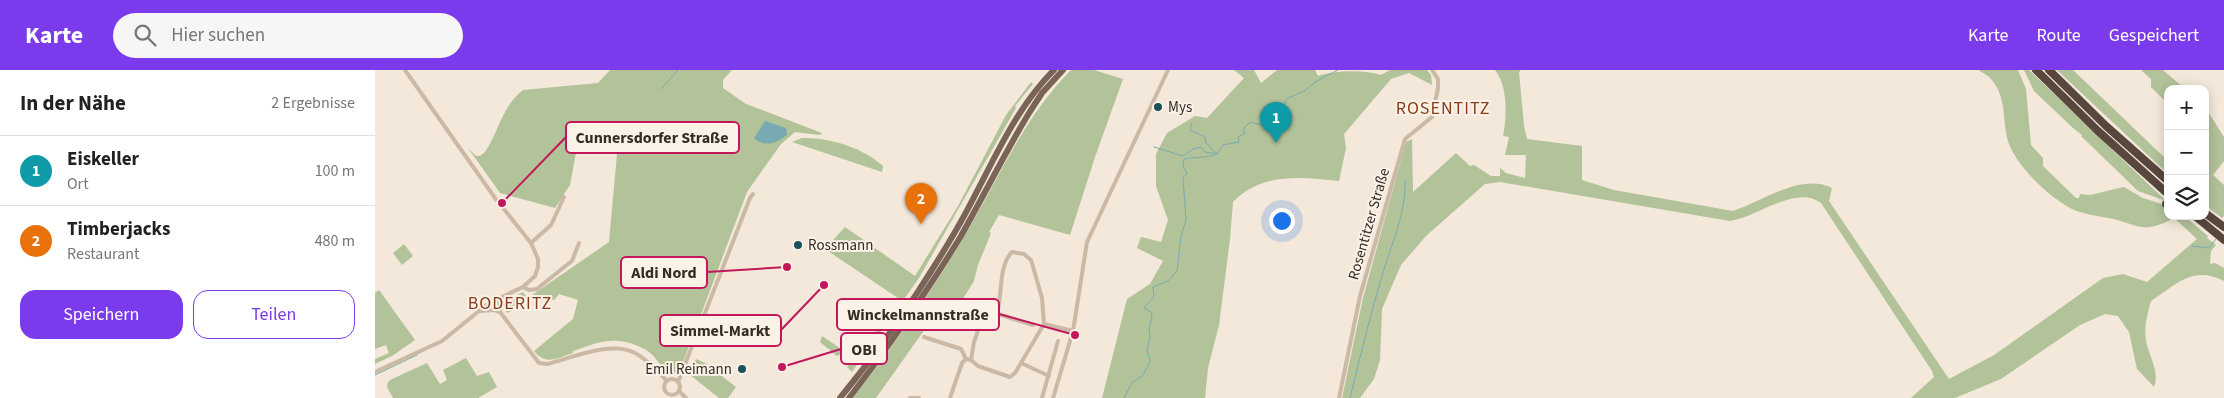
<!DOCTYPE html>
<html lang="de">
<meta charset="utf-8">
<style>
:root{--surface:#fff;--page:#f6f6f6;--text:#222;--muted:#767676;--line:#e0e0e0;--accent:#7c3aed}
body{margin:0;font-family:"Source Sans 3",sans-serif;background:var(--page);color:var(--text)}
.controls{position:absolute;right:15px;top:15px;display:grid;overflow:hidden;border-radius:10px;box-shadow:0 2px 12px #0003}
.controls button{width:45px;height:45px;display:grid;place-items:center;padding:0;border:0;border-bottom:1px solid var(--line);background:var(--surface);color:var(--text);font:25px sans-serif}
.you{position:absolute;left:906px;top:150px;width:18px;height:18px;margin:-12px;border:4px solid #fff;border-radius:50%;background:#1a73e8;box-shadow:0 0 0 8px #1a73e833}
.badge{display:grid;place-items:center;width:32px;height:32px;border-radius:50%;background:var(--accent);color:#fff;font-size:16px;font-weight:700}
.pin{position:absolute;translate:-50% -41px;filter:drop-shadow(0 1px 2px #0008)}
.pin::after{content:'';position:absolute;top:26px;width:18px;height:15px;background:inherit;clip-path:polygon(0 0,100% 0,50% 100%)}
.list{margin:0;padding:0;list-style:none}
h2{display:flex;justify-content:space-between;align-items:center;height:65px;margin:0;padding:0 20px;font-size:21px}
h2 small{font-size:16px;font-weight:400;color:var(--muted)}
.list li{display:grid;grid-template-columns:32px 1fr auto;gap:15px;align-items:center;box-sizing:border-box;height:70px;padding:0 20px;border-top:1px solid var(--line)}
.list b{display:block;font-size:19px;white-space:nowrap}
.list p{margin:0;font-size:16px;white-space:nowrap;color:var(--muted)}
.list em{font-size:16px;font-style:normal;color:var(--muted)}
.actions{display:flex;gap:10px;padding:15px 20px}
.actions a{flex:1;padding:11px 0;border:1px solid var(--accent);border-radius:15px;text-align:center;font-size:18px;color:var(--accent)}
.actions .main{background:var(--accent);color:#fff}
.icon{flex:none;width:28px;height:28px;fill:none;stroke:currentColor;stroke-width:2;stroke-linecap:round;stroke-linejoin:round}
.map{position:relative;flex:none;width:1849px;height:328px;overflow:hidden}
header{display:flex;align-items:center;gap:30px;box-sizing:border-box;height:70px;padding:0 25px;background:var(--accent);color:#fff}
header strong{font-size:24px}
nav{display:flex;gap:28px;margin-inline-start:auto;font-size:18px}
.search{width:350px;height:45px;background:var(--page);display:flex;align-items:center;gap:12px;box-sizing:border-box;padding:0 18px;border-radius:28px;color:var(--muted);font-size:19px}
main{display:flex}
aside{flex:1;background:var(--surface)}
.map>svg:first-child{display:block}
.green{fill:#b2c299}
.water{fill:#77abb1}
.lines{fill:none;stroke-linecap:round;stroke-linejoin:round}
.stream{stroke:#77abb1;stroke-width:1}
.minor{stroke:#cbb9a5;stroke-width:4}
.primary{stroke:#796457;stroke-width:6}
.motorway{stroke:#58473d;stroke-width:8}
.poi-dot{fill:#1a525a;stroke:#faf2e6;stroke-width:2}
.labels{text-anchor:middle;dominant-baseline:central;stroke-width:4;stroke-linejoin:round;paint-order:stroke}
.poi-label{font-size:15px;fill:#362c26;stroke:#faf2e6;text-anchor:start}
.street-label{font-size:15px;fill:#362c26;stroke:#faf2e6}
.quarter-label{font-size:18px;letter-spacing:1px;fill:#893c1c;stroke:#faf2e6}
.leader{fill:none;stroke:#c2185b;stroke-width:2}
.callout-dot{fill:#c2185b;stroke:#faf2e6;stroke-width:2}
.callout{fill:#faf2e6;stroke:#c2185b;stroke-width:2}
.callout-label{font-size:16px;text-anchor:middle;font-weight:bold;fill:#362c26}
</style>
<header>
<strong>Karte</strong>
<div class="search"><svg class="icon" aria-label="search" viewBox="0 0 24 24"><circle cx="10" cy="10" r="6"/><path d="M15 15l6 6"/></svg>Hier suchen</div>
<nav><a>Karte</a><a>Route</a><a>Gespeichert</a></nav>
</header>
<main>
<aside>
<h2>In der Nähe<small>2 Ergebnisse</small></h2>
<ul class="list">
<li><span class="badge" style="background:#0f9aa8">1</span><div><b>Eiskeller</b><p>Ort</p></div><em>100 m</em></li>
<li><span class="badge" style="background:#e8710a">2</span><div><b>Timberjacks</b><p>Restaurant</p></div><em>480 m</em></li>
</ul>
<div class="actions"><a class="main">Speichern</a><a>Teilen</a></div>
</aside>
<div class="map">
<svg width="1849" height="328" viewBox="0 0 1849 328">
<rect width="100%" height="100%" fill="#f3e8d9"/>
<g class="green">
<path d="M235 0H357L348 10V18L371 34 447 63 445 65 420 62 406 74 372 122 304 303C289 307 284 289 274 282 266 276 254 272 244 271 229 269 212 276 198 281V283C182 288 171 296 159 281L198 249 203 230 184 224 179 230 157 225 234 172 243 73C236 56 226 57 209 56L204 66 195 115 180 138 125 123 93 78 101 86H105L110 82C124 62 127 36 148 20L223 13Z"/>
<path d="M696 0H719L748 9 720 87 695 165 624 145 614 162 616 163 603 195 599 211 575 250 560 245 501 328H478C519 275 558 220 592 162 624 107 650 46 696 0Z"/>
<path d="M859 0H879L886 13 902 0H940L943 6C961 0 989 0 1006 5L1015 0H1052L1056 5 1057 15 1034 3 1016 9 969 64 971 78 964 111C926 107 887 102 858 132L855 169 844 255 833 298 830 328H727L752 229 775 214 788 191 762 178 766 167 786 172 793 150 781 116V84L792 63 820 46 832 48 869 8Z"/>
<path d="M1120 0H1146L1144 2 1149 56 1152 69 1207 76V110L1239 120 1358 141C1386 132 1427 102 1457 118L1454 131 1574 309 1619 285 1728 208 1748 204 1772 212 1822 169 1799 148C1766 165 1766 155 1734 148 1722 146 1708 144 1697 139 1675 128 1640 95 1633 71 1627 49 1632 27 1616 9 1613 5 1607 3 1604 0H1643L1651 19 1656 75 1668 88V96L1701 128H1704L1705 124 1715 125 1749 117 1768 128 1793 136V146H1809L1833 166 1832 168 1841 175 1836 181 1835 194 1840 193 1849 198V211C1818 195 1802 214 1776 231 1772 245 1769 256 1771 271 1774 286 1785 302 1779 317L1762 299 1754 262 1743 246 1730 244 1705 255 1626 309 1580 328H1536L1559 307 1557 301 1446 133C1421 114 1383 147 1355 151L1125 112 1110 114 1051 166 1026 195 1007 239 1005 290 999 309 985 328H967L988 228 1031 72 1037 69 1038 122 1081 83 1095 96 1099 95 1116 106H1125V98L1131 103 1150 108 1151 85H1130L1134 67 1128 66C1132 47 1133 16 1120 0Z"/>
<path d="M1649 0H1654L1791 131 1763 121 1706 66 1707 65 1698 58 1659 21Z"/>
<path d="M1682 0H1698L1791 89 1793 104Z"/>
<path d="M1766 0H1788L1810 19H1793V67L1791 32 1776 17V9Z"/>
<path d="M656 12 658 14 640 36 641 38 544 208 477 302 472 297 526 230 450 179 470 157 540 206 583 136 631 45Z"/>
<path d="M1830 37 1849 67V91L1838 105 1849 115V146L1847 148 1830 135Z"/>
<path d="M427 68C453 67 489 78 508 96L507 102 417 72Z"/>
<path d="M29 174 38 186 27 195 18 183Z"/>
<path d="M4 220 40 270 17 286 0 294V289L14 283 11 275 0 279V223Z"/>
<path d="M148 222 151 226 139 240 132 243 129 238V232Z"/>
<path d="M447 266 466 279V284L462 286 445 272Z"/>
<path d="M91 288 102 306 114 302 122 317 103 328H18L12 317 13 312 17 309 52 293 65 314 72 310 68 300Z"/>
<path d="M321 289 330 293 361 317 353 328H344L315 305Z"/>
</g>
<path class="water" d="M390 51 411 58 412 65C401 73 391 78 379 68Z"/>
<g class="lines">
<g class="stream">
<path d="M286 19 303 0"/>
<path d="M898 47 906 48 911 29 929 21 942 11 963 0"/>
<path d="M817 53 815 60 830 67 831 73 842 84 848 75 864 72 863 67 869 64V58L875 52 887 55"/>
<path d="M779 77 808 86 818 79 826 77 830 82 842 84"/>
<path d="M1817 176 1834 178 1841 169"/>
<path d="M0 305 42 285"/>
<path d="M749 328 757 313 768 305 775 291 772 280 775 267 774 258 777 248 776 242 769 238 779 227 778 217 793 211 802 201 806 166 811 150 808 108 812 103 808 97 809 89C821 87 832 88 842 84"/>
<path d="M975 328C985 287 995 246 1007 206 1016 174 1031 145 1030 111"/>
</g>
<g class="minor">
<path d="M156 173 176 155 189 127"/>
<path d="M637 182 649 184 656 190 667 228 669 254 640 303 635 307 603 296 596 290 599 272 607 249 623 239C627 222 624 195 637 182Z"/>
<path d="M148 217 154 220 162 219 188 198 197 191 204 173"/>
<path d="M104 241 119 240 125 242 164 293 172 294C196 288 237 270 260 283 272 289 282 301 292 311"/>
<path d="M621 241 623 244 658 255"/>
<path d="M125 242 124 232 126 228"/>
<path d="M669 254 698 261"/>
<path d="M549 267 586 279 591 289 596 290"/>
<path d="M646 293 674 306"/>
<path d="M0 302 67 271 114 233 148 217 160 206 163 197V189L156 173 120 128 30 0"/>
<circle cx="297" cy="317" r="8"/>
<path d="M303 312 375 128 378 124"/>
<path d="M304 321 311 328"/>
<path d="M535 328H544"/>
<path d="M575 328 587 293 591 289"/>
<path d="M667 328 683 271"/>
<path d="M678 328 698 261 712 172 793 0"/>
<path d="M964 328 985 226 1030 69 1057 47 1063 18V9L1057 0"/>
</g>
<g class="primary">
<path d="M465 328C507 277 546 220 580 162 612 108 634 45 679 0"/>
<path d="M474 328C514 276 552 222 586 166 609 125 630 83 654 43L667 23 688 0"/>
</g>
<g class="motorway">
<path d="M1661 0 1723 61 1793 124"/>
<path d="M1674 0 1731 56 1793 111"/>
<path d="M1791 134H1793"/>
<path d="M1830 143 1849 157"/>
<path d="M1820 146 1849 170"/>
</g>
</g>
<g class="poi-dot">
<circle cx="783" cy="37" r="5"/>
<circle cx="423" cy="175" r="5"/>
<circle cx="367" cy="299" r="5"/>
</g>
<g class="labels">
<g class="poi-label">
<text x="793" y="37">Mys</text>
<text x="433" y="175">Rossmann</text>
<text x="357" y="299" text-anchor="end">Emil Reimann</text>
</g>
<g class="street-label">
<text transform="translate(994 154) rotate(-74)">Rosentitzer Straße</text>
</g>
<g class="quarter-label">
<text x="1068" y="38">ROSENTITZ</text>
<text x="135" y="233">BODERITZ</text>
</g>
</g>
<path class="leader" d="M127 133L191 67M412 197L332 202M700 265L624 244M449 215L406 260M407 297L466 279"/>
<g class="callout-dot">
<circle cx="127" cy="133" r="5"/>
<circle cx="412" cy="197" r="5"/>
<circle cx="700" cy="265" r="5"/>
<circle cx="449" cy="215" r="5"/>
<circle cx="407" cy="297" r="5"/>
</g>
<g class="callout">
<rect x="191" y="52" width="173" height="31" rx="5"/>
<rect x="246" y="187" width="86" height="31" rx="5"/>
<rect x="462" y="229" width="162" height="31" rx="5"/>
<rect x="285" y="245" width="121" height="31" rx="5"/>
<rect x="466" y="263" width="46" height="31" rx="5"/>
</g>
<g class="callout-label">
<text x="277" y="73">Cunnersdorfer Straße</text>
<text x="289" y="208">Aldi Nord</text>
<text x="543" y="250">Winckelmannstraße</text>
<text x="345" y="266">Simmel-Markt</text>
<text x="489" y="285">OBI</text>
</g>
</svg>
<div class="controls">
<button>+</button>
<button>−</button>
<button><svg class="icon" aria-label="layers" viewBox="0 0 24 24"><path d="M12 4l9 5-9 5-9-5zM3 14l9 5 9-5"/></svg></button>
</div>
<div class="you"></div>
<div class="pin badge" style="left:901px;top:73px;background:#0f9aa8">1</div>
<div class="pin badge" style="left:546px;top:154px;background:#e8710a">2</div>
</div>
</main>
